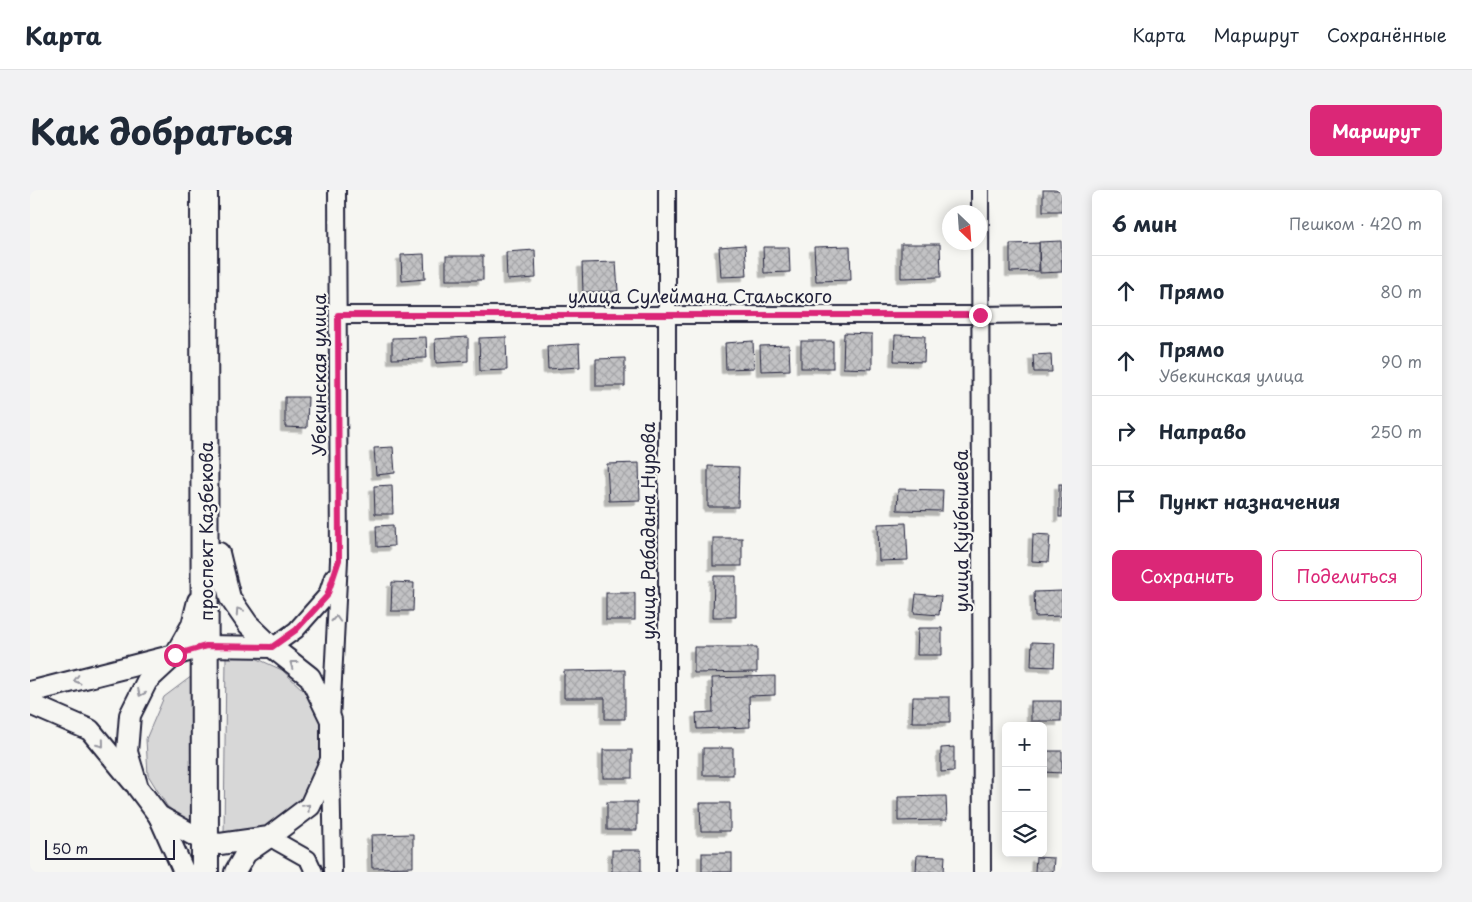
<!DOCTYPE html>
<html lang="ru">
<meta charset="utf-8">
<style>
:root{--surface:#fff;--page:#f2f2f3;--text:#1f2937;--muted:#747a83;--line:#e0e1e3;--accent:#db2777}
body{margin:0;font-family:"Playpen Sans",sans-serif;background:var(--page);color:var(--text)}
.controls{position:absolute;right:15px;bottom:15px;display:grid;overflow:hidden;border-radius:8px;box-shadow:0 2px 12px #0003}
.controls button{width:45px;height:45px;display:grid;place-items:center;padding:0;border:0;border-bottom:1px solid var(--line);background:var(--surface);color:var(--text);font:25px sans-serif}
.compass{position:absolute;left:912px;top:15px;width:45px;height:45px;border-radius:50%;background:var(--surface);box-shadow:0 2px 12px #0003;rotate:155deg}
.scale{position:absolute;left:15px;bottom:12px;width:130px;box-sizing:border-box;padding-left:5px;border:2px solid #22223b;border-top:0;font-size:14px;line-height:18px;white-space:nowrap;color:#22223b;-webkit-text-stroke:4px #f6f6f2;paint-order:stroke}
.stop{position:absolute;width:15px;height:15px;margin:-11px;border:4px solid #db2777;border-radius:50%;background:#fff}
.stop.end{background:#db2777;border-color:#fff;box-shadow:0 1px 5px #0008}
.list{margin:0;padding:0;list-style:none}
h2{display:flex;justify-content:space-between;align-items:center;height:65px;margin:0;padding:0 20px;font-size:21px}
h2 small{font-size:16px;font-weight:400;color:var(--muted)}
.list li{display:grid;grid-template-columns:32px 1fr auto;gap:15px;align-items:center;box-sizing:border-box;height:70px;padding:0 20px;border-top:1px solid var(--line)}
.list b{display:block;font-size:19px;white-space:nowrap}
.list p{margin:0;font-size:16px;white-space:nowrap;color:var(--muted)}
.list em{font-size:16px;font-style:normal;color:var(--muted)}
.actions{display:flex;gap:10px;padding:15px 20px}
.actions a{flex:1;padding:11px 0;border:1px solid var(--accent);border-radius:8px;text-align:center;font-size:18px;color:var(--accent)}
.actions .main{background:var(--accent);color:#fff}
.icon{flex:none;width:28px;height:28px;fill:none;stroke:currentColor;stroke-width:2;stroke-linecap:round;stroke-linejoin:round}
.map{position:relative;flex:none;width:1032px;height:682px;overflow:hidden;border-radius:8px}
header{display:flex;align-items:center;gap:30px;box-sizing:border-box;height:70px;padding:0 25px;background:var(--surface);border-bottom:1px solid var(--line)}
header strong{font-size:24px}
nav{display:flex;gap:28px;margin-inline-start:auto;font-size:18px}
.intro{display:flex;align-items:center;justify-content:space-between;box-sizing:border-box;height:120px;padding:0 30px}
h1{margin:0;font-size:35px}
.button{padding:12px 22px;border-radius:8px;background:var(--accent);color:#fff;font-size:18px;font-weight:700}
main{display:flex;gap:30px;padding:0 30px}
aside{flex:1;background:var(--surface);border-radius:8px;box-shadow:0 2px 12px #0003}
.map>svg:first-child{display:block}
.green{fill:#d7d7d7;stroke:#7c7c89}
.building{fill:url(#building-cross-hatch);stroke:#22223b;filter:url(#shadow)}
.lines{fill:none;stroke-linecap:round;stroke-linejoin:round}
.minor-casing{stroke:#22223b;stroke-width:20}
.tertiary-casing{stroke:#22223b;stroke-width:24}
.trunk-casing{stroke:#22223b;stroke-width:30}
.minor{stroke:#f6f6f2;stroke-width:16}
.tertiary{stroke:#f6f6f2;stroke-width:20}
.trunk{stroke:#f6f6f2;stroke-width:26}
.oneway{stroke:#9797a0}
.route{stroke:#db2777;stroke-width:6}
.labels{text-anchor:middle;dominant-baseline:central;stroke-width:4.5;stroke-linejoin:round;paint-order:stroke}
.street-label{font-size:18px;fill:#22223b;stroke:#f6f6f2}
</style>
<header>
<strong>Карта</strong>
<nav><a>Карта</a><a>Маршрут</a><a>Сохранённые</a></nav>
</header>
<div class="intro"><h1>Как добраться</h1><a class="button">Маршрут</a></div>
<main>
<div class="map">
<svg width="1032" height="682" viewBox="0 0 1032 682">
<defs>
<pattern id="building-cross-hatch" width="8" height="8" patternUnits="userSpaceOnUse" patternTransform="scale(1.25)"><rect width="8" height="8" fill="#c2c2c4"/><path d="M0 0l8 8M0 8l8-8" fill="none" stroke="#a6a6a9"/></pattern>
<filter id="shadow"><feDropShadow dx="-4.5" dy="4.5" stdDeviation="0" flood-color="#0004"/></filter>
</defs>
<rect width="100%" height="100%" fill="#f6f6f2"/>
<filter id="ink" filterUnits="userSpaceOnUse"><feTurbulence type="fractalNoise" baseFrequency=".02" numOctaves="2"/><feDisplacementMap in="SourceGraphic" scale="10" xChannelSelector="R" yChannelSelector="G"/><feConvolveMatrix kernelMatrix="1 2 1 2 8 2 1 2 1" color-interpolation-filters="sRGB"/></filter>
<g filter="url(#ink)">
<g class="green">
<path d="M219 465 252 480 274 501 288 524 294 548 290 586 268 619 241 637 194 645 196 467Z"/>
<path d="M162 486 165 640 137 616 118 585 116 549 134 507Z"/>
</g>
<g class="building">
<rect x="1013" y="0" width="19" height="21"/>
<path d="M1031 51 1032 82 1010 83 1009 52Z"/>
<path d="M1009 53V81L980 82V54Z"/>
<path d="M871 54H910L911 87 871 88Z"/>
<path d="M715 55 717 86 691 87 689 57Z"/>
<path d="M820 56 821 90 786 91 784 57Z"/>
<path d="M733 57H759L760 82 734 83Z"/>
<path d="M505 60 506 88 477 90 476 62Z"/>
<path d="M394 64 395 89 372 91 371 65Z"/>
<rect x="416" y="66" width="37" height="24"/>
<path d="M586 72 588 101 553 102 552 73Z"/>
<path d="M814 143 842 144V179L813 178Z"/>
<path d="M865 145 895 146 894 172 864 171Z"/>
<path d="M396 147 397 168 362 169V148Z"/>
<path d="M438 147V171L406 173 405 149Z"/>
<path d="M476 147 477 180 450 181 449 148Z"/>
<path d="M723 151 724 178 696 179 695 153Z"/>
<rect x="771" y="151" width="32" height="27"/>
<path d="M549 154 550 177 518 179 517 156Z"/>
<path d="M759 155 760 180 731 181 730 156Z"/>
<path d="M1021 164 1022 182H1004L1003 165Z"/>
<path d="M595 168V196H566V169Z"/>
<path d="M255 207H278L277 238 255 237Z"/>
<path d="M363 257 365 283 346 285 344 258Z"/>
<path d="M609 273 610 310 579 311 577 274Z"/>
<path d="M678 276 709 277 708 317H678Z"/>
<rect x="1029" y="294" width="3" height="33"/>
<path d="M362 295 363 324H345L344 296Z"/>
<path d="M868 299 913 300 912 321 867 320Z"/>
<path d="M876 333 878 370 849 371 848 334Z"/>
<path d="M363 335 364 356 347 357 346 336Z"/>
<path d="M1003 344 1020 345 1018 372 1002 371Z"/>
<rect x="683" y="348" width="29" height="28"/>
<path d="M684 386H706V427H683Z"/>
<path d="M362 392 384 393 383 421H361Z"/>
<path d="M1032 401V426L1005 427 1004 402Z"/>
<rect x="576" y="403" width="29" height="27"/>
<path d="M886 404 911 406 909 425 884 423Z"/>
<path d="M888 438H912V465H887Z"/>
<path d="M1002 452 1025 453 1024 477 1001 476Z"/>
<path d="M664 457H727V482L664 483Z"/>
<path d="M595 480V529H575V508H534V481Z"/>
<path d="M745 486V505L719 506 720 537 667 539 666 523 683 522 682 488Z"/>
<path d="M883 507H920V532H882Z"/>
<rect x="1001" y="511" width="30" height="20"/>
<path d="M924 557V581L911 582V558Z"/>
<rect x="673" y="558" width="30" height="27"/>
<rect x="573" y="560" width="29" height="28"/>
<path d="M1013 561H1032V583L1013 582Z"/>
<path d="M916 606 917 630 868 631V607Z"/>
<rect x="577" y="612" width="30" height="28"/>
<path d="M670 613H700V641H671Z"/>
<path d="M383 644V677L342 678 341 645Z"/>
<rect x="582" y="660" width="29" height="22"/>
<rect x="672" y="663" width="30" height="19"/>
<path d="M887 665 915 666 914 682H886Z"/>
<path d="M1006 667 1024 668 1023 682H1005Z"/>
</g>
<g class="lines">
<defs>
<g id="minor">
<path d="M950 0 952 682"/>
<path d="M308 125H950L1032 124"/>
<path d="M242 457 266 440 297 405 303 387"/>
<path d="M301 530 309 370 307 0"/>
<path d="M301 572 303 682"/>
<path d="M239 647 278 669 284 682"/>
<path d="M637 682V0"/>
</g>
<g id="tertiary">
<path d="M189 363 200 408 218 434 242 457"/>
<path d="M0 502 145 465 162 435 168 411"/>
<path d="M0 514 60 540 103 592"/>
<path d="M129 626 154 682"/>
<path d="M205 682 216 663 239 647 280 616 301 570V530L280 487 242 457 175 456 145 465 117 491 100 525 97 562 108 598 129 626 174 651 190 654 239 647"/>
</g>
<path id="trunk" d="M174 0 175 682"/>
</defs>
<use href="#minor" class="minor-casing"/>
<use href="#tertiary" class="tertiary-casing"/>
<use href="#trunk" class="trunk-casing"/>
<use href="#minor" class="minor"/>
<use href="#tertiary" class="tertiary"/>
<use href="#trunk" class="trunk"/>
</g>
<defs><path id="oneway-chevron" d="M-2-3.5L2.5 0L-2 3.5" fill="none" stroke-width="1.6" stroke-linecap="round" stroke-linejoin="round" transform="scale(1.25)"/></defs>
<g class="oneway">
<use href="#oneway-chevron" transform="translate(209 421) rotate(-124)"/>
<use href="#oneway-chevron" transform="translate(306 429) rotate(-87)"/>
<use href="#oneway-chevron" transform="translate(263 474) rotate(-143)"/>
<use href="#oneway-chevron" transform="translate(47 490) rotate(166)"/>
<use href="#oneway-chevron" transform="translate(111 503) rotate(116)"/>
<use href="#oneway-chevron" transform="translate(71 554) rotate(51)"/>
<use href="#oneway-chevron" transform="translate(277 617) rotate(-47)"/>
</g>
</g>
<g class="lines" filter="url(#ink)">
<path class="route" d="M145 465 176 456 242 457 266 440 297 406 309 370 308 125H950"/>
</g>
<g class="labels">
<g class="street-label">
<text x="670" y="105">улица Сулеймана Стальского</text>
<text transform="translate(288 185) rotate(-90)">Убекинская улица</text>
<text transform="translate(175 341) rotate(-90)">проспект Казбекова</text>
<text transform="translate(617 341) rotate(-90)">улица Рабадана Нурова</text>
<text transform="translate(930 341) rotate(-90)">улица Куйбышева</text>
</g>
</g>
</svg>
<div class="controls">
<button>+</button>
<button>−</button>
<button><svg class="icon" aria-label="layers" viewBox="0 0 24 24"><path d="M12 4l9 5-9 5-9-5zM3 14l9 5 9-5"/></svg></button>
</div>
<svg class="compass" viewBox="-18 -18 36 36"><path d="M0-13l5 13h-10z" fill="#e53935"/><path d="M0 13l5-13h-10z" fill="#747a83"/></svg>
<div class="scale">50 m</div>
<div class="stop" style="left:145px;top:465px"></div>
<div class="stop end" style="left:950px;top:125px"></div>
</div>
<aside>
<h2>6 мин<small>Пешком · 420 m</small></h2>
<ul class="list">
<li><svg class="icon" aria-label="ahead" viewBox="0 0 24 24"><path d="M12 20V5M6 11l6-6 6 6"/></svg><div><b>Прямо</b></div><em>80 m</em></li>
<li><svg class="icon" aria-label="ahead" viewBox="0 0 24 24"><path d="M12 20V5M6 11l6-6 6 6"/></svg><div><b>Прямо</b><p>Убекинская улица</p></div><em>90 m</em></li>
<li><svg class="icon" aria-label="right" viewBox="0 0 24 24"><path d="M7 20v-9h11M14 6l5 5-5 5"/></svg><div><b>Направо</b></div><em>250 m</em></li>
<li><svg class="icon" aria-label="arrive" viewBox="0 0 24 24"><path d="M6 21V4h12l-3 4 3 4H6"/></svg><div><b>Пункт назначения</b></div></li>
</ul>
<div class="actions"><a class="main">Сохранить</a><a>Поделиться</a></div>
</aside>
</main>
